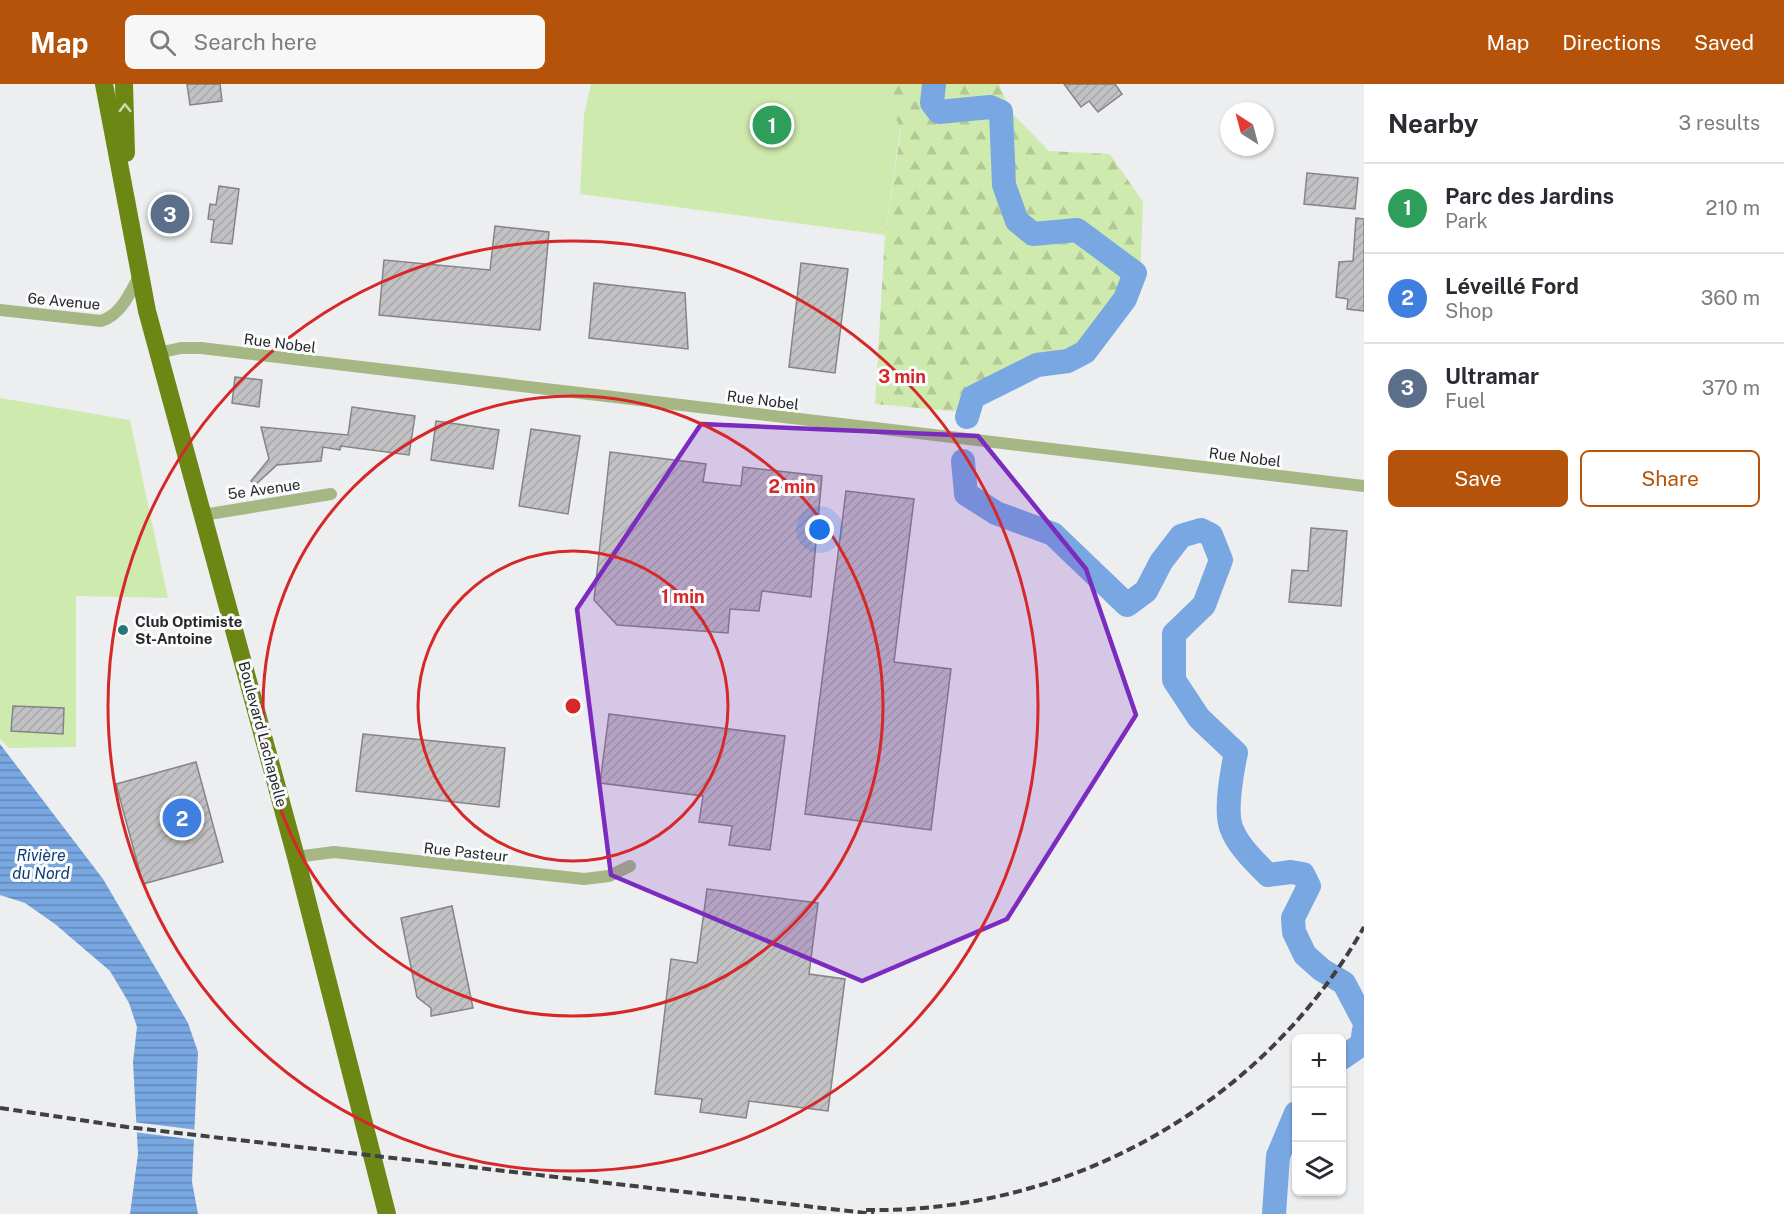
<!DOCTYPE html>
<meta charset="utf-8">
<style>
:root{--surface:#fff;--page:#f7f7f7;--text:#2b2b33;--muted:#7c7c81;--line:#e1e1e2;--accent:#b45309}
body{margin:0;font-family:"Public Sans",sans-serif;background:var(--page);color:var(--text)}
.controls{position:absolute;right:18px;bottom:18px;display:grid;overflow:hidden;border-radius:9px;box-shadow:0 2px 4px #0004}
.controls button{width:54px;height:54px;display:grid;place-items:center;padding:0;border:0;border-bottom:2px solid var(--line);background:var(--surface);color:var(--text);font:30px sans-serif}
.compass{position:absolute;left:1220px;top:18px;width:54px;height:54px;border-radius:50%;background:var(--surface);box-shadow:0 2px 4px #0004;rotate:324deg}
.you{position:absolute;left:820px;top:446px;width:21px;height:21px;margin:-15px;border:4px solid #fff;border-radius:50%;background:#1a73e8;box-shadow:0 0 0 9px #1a73e833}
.badge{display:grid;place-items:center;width:39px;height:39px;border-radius:50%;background:var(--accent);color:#fff;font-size:20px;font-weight:700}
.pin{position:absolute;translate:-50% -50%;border:3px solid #fff;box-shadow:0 2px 6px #0006}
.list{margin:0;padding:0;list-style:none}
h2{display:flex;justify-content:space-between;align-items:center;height:78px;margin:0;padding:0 24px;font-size:26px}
h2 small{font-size:20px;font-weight:400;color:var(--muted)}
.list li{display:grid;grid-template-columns:39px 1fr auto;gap:18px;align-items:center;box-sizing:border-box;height:90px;padding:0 24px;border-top:2px solid var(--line)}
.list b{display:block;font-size:22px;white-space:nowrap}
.list p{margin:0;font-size:20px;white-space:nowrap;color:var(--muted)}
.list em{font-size:20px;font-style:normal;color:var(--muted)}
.actions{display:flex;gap:12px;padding:18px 24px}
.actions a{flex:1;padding:14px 0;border:2px solid var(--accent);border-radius:9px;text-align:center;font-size:21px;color:var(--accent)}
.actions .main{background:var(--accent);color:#fff}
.icon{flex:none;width:33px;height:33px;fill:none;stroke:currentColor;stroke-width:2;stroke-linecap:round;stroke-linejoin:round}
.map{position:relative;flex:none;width:1364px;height:1130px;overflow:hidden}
header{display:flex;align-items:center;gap:36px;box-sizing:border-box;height:84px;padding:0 30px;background:var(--accent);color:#fff}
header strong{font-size:28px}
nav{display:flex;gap:33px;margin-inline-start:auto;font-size:21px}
.search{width:420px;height:54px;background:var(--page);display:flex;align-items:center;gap:15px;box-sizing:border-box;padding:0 21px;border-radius:9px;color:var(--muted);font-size:22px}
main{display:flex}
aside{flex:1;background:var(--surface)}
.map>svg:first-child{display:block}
.green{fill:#cfeaae}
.forest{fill:url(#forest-firs)}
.water{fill:url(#water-rules)}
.pier{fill:#edeef0}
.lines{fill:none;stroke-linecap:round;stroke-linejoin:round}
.river{stroke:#78a7e2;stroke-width:24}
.building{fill:url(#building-hatch);stroke:#858486;stroke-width:1.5}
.street{stroke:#a6b784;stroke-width:12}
.primary{stroke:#6c8713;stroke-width:18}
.rail{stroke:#404042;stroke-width:4;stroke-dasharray:9 4.5;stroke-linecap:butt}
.oneway{stroke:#cfd8b7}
.marked{fill:#7b2cbf;fill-opacity:0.2;stroke:#7b2cbf;stroke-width:4.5;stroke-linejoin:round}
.ring{fill:none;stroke:#d62828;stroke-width:3}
.poi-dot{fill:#2b7574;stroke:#fafbfd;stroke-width:2}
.labels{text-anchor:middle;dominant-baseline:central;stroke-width:6;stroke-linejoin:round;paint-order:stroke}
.street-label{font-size:15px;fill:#282829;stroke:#fafbfd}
.poi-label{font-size:15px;font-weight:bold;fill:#282829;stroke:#fafbfd;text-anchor:start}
.water-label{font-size:16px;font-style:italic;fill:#0f3d73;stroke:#fafbfd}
.centre{fill:#d62828;stroke:#fafbfd;stroke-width:3}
.ring-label{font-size:18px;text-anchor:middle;font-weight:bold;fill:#d62828;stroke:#fafbfd;stroke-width:6;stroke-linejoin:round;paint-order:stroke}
</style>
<header>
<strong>Map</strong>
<div class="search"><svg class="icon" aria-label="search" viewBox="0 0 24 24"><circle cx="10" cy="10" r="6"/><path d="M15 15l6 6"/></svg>Search here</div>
<nav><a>Map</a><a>Directions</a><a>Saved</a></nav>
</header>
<main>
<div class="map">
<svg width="1364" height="1130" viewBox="0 0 1364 1130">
<defs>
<pattern id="forest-firs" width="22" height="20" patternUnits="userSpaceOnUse" patternTransform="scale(1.5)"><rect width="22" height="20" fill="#cfeaae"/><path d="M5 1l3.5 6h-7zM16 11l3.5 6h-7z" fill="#b2c996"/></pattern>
<pattern id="water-rules" width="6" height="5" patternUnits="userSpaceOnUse" patternTransform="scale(1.5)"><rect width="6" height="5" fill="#78a7e2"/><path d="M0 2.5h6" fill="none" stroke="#6288b7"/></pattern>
<pattern id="building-hatch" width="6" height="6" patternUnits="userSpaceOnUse" patternTransform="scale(1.5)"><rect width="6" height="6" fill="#c2c1c3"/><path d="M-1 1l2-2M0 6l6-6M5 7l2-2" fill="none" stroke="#a7a6a8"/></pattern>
</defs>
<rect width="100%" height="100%" fill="#edeef0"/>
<g class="green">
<path d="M591 0H907L885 151 580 110 584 31Z"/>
<path d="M0 314 130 336 168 514 76 512V663L9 664 0 655Z"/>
</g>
<path class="forest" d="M863 0H999L1011 28 1049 67 1110 70 1143 118 1140 193 1112 237 1089 260 1050 278 1030 277 962 328 875 320 885 151 901 47 892 23Z"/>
<path class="water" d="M0 660 103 795 188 939 198 968 192 1098 198 1130H130L138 1070 133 978 137 943 129 919 110 887 55 840 25 819 0 811Z"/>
<path class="pier" d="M133 1038 198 1046 197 1056 134 1048Z"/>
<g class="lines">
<g class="river">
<path d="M934 0 932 19 939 28 990 23 1001 28 1004 101 1017 137 1033 150 1077 146 1135 189 1125 215 1085 268 1068 277 1037 281 973 313 967 333"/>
<path d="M963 377 966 410 996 429 1053 450 1127 521 1146 507 1161 478 1181 452 1201 446 1211 451 1221 476 1204 521 1174 550V596L1199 634 1236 669C1232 687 1225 726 1231 743 1237 761 1255 778 1268 791L1291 788 1303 790 1309 802 1293 834 1294 848 1305 871 1322 886 1344 899 1364 937"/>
<path d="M1342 974 1362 960 1364 946"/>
<path d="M1274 1130 1278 1072 1296 1029"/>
</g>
</g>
<g class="building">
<path d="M187 0H220L222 17 190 21Z"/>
<path d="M1064 0H1115L1122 10 1098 28 1089 17 1081 23Z"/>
<path d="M1307 89 1358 94 1355 125 1304 120Z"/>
<path d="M219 102 239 105 232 160 211 158 214 136 208 135 210 120 216 121Z"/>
<path d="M178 125 179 140 165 141 164 126Z"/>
<path d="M1356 134 1364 135V227L1347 225 1348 215 1336 213 1339 178 1353 177Z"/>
<path d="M495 142 549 148 540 246 379 231 384 176 490 186Z"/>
<path d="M801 179 848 185 835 289 789 283Z"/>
<path d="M594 199 685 209 688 265 589 254Z"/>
<path d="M235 293 262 296 259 323 232 319Z"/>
<path d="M352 323 415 332 409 371 341 362 340 366 323 363 321 377 277 381 255 401 251 397 269 375 261 343 348 351Z"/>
<path d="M436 337 499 346 493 385 431 376Z"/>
<path d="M531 345 580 352 568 430 519 422Z"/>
<path d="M610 368 706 380 703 398 741 402 743 383 822 392 811 513 762 507 759 527 730 525 728 549 617 541 594 516Z"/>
<path d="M846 407 914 415 894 578 951 585 931 746 805 730Z"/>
<path d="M1311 444 1347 447 1341 522 1289 518 1292 486 1308 487Z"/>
<path d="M13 622 64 624 63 650 11 647Z"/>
<path d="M609 630 785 652 770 766 729 761 732 742 699 738 703 712 600 699Z"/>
<path d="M363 650 505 664 499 723 356 707Z"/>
<path d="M196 678 223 778 143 800 116 700Z"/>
<path d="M707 805 818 819 809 890 845 895 828 1027 749 1017 746 1034 700 1028 702 1015 655 1010 671 875 697 879Z"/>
<path d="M452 822 473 924 431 932V924L417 913 401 834Z"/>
</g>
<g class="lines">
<g class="street">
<path d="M0 226 101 237C121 231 130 209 139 192"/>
<path d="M158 269 181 264H201L1364 402"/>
<path d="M203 431 331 410"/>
<path d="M296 773 334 768 584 795 609 792 630 782"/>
</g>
<g class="primary">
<path d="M104 0 147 227 296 773 387 1130"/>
<path d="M124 0 126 69"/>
</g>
<g class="rail">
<path d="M0 1024 127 1043 874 1130"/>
<path d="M866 1126C1070 1129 1263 1021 1364 843"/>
</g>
</g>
<defs><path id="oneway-chevron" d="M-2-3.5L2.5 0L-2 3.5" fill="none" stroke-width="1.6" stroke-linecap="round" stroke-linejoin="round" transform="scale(1.5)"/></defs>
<use class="oneway" href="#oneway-chevron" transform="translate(125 24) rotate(-91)"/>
<path class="marked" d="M701 340 978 352 1086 485 1136 631 1007 835 862 897 611 791 577 525Z"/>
<g class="ring">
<circle cx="573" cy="622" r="155"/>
<circle cx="573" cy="622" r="310"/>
<circle cx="573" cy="622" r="465"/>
</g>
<circle class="poi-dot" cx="123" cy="546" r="6"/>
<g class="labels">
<g class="street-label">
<text transform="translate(64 217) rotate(5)">6e Avenue</text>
<text transform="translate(280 259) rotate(7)">Rue Nobel</text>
<text transform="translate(763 316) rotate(7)">Rue Nobel</text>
<text transform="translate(1245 373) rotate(7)">Rue Nobel</text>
<text transform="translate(264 405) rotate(-8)">5e Avenue</text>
<text transform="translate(263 650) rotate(75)">Boulevard Lachapelle</text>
<text transform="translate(466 768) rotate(6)">Rue Pasteur</text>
</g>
<g class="poi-label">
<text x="135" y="537">Club Optimiste<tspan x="135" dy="17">St-Antoine</tspan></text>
</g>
<g class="water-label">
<text x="41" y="771">Rivière<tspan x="41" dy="18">du Nord</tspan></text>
</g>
</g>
<circle cx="573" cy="622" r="9" class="centre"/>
<g class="ring-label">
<text x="902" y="299">3 min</text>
<text x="792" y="409">2 min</text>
<text x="683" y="519">1 min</text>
</g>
</svg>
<div class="controls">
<button>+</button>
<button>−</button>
<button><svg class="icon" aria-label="layers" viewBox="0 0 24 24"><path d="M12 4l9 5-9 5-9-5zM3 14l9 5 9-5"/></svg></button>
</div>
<svg class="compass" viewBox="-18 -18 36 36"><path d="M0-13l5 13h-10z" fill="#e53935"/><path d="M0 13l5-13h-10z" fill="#7c7c81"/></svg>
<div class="you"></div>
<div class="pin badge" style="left:772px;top:41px;background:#2e9e5b">1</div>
<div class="pin badge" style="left:182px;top:734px;background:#3f7fe0">2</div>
<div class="pin badge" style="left:170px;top:130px;background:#5c6f8a">3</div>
</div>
<aside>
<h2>Nearby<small>3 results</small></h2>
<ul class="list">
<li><span class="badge" style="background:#2e9e5b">1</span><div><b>Parc des Jardins</b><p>Park</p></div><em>210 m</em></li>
<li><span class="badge" style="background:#3f7fe0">2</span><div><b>Léveillé Ford</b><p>Shop</p></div><em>360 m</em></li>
<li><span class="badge" style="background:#5c6f8a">3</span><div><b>Ultramar</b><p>Fuel</p></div><em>370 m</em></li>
</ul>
<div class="actions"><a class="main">Save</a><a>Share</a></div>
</aside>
</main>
